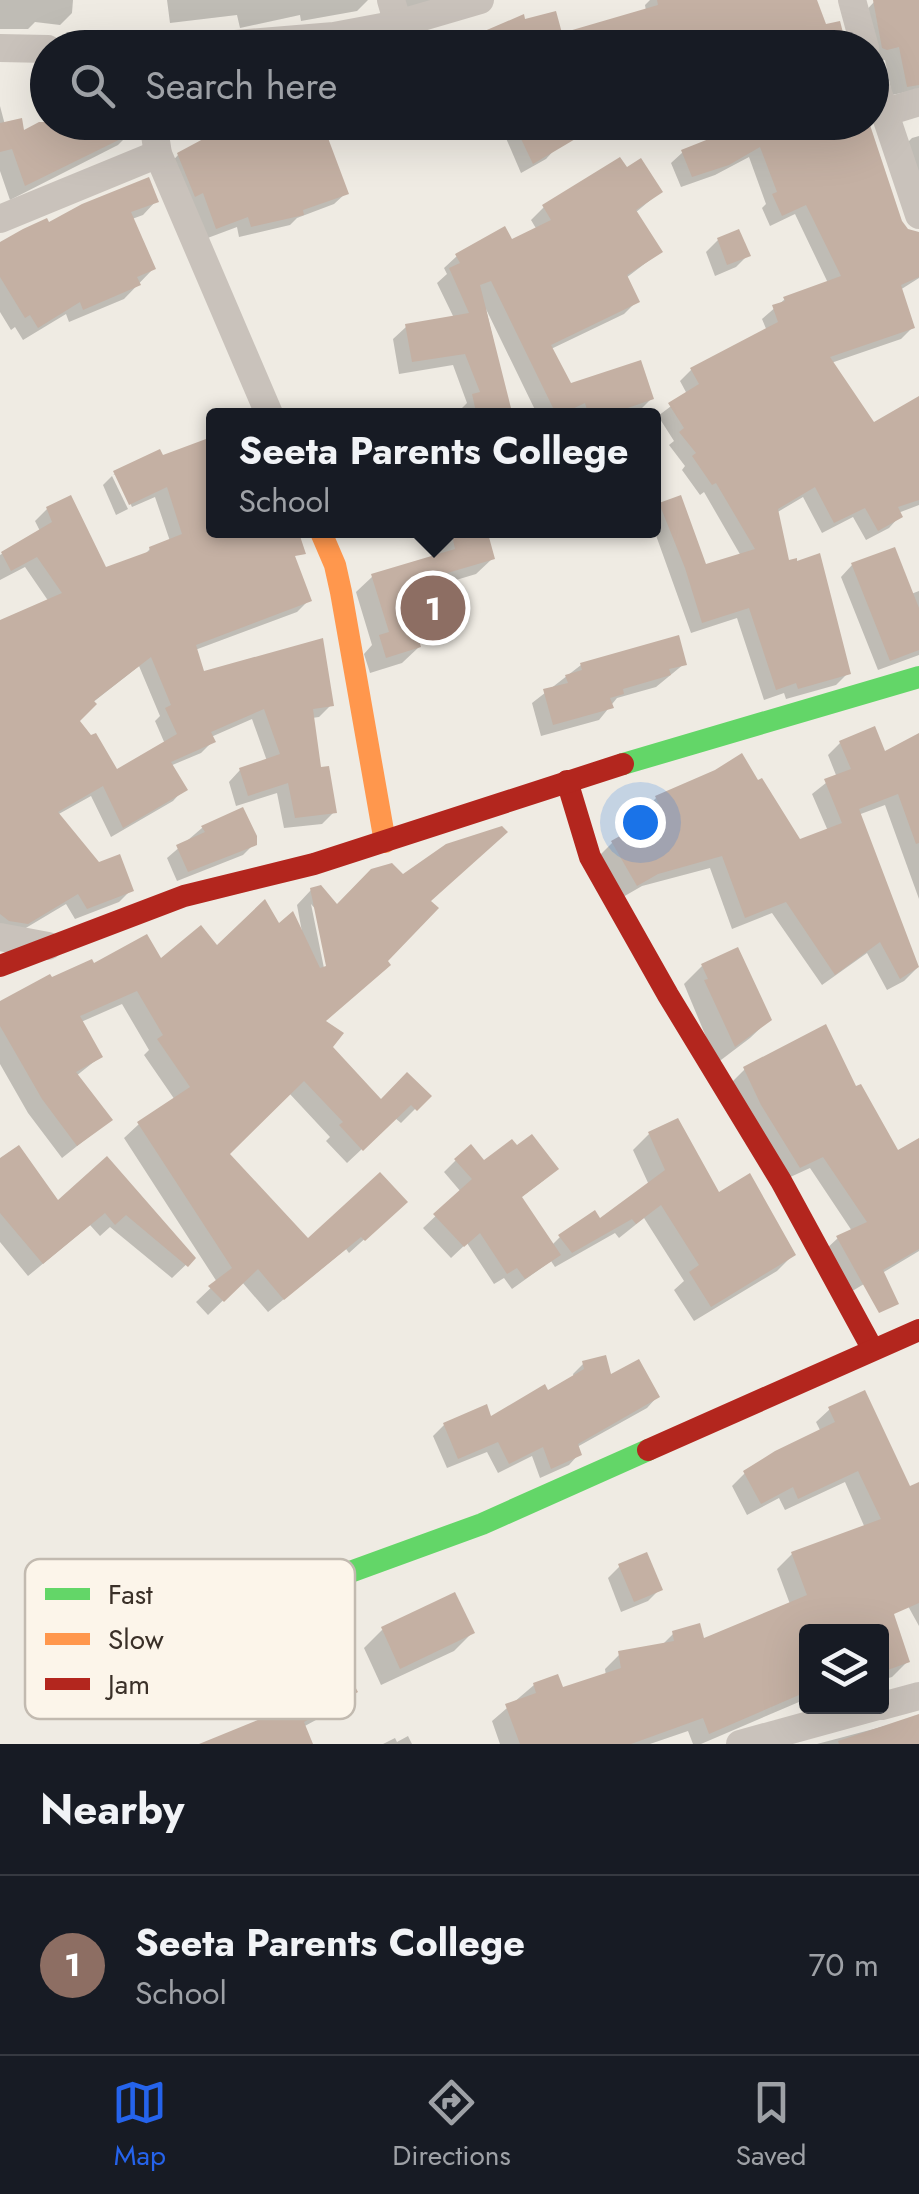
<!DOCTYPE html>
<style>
:root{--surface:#171b24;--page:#20242c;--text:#f1f3f6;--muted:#9ea1a6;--line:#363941;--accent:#2563eb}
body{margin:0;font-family:Jost,sans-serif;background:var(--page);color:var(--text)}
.controls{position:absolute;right:30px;bottom:30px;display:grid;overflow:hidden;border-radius:10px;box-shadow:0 10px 40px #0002}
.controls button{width:90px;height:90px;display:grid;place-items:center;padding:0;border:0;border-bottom:2px solid var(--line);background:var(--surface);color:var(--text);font:50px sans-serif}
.you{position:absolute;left:640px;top:822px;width:35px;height:35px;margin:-25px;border:8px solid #fff;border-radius:50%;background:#1a73e8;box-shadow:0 0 0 15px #1a73e833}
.badge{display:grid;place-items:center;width:65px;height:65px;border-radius:50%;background:var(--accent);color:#fff;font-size:32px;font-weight:700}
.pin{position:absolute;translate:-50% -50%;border:5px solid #fff;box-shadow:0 2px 10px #0006}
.popup{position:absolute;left:206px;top:408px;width:455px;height:130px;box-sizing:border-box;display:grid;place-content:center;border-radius:10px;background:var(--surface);filter:drop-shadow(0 2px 8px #0005);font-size:32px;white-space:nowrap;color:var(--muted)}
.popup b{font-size:38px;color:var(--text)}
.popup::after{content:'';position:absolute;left:50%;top:100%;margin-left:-20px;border:20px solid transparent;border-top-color:var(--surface)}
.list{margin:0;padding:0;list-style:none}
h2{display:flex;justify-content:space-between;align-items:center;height:130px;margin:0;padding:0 40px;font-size:42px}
h2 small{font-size:32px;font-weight:400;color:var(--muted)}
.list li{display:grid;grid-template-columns:65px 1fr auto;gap:30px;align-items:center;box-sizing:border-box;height:180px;padding:0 40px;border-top:2px solid var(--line)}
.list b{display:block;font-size:38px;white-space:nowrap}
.list p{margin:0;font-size:32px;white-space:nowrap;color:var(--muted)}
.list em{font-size:32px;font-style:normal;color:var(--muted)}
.icon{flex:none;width:55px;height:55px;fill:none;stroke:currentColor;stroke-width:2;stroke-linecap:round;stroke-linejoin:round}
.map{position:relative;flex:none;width:919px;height:1744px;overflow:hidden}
.search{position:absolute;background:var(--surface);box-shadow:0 10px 40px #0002;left:30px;right:30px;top:30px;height:110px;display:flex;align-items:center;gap:25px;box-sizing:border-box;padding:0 35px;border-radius:55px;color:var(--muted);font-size:38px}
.sheet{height:310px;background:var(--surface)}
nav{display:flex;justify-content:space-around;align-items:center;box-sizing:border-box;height:140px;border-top:2px solid var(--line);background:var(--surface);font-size:28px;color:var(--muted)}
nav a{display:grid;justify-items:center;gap:5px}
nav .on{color:var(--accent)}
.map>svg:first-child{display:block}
.shadow{fill:#0003;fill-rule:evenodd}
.building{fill:#c4b0a3;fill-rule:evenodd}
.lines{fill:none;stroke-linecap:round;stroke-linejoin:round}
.street{stroke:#c9c2bb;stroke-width:28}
.fast{stroke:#63d668;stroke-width:22}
.slow{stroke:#ff974d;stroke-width:22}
.jam{stroke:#b3261e;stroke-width:22}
.key{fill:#fcf5ea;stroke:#c2bab0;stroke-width:2.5}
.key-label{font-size:28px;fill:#3a3028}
</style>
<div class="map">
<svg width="919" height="1744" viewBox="0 0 919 1744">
<rect width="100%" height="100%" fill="#efebe3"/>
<g class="shadow">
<path d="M0 0H73L72 13 60 25 35 22 28 29H0Z"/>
<path d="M167 0H368L357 11 301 21 300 15 240 28 237 15 170 23Z"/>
<path d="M387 0H454L395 13Z"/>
<path d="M650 0H815L825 27 452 48 523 22 560 36 646 11 645 5Z"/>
<path d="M882 0H919V101L915 90 892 95 885 60 872 63V48L860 17 874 2Z"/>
<path d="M448 42 449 48H424Z"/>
<path d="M0 106 5 125 23 133 48 121 134 129 118 145 10 200 0 171Z"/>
<path d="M196 122H365L323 132 346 193 334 204 297 218 290 225 239 237 237 227 205 239 167 167 178 155 206 140Z"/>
<path d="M499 122H547L557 147 546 159 521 173Z"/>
<path d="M714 122H852L880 191 919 261V278L900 290 912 328 901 339 831 363 873 426 919 399V505L898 513 900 516 889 528 866 540 853 517 822 533 803 497 776 513 787 564 848 673 836 685 786 699 784 693 764 700 737 618 691 633 653 527V513L660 505 705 567 741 556 704 492 700 495 682 470 685 466 669 445 674 441 658 416 687 394 680 381 691 370 767 331 762 319 785 299 828 283 795 214 770 226 762 208 766 204 749 157 715 175 681 187 671 163 683 152 718 138Z"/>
<path d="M919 136V185L898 152 912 138Z"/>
<path d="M627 170 660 192 635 213 660 252 626 278 637 301 624 314 551 349 570 386 652 398 639 411 624 416H538L486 309 511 416H462L461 409 467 403 453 365 399 374 393 339 406 327 454 318 437 283 447 274 444 268 457 256 510 242 537 230 531 220 544 207Z"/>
<path d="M156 201 143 215 132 219 153 269 124 299 69 322 66 314 23 340 15 327 11 330 0 312V245L47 226Z"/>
<path d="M718 240 748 255 736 267 715 276 706 252Z"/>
<path d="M213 455V530L309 600 297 612 195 650 202 674 331 705 319 717 312 718 319 770 334 812 322 824 284 828 277 793 236 806 229 782 240 770 267 761 252 719 211 737 213 741 201 753 170 766 184 789 173 801 111 837 91 796 57 815 98 865 131 890 119 902 75 919 66 904 14 935 0 932V623L49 602 25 567 0 580V555L40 531 35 521 47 509 104 570 143 556 150 549 170 541 155 497 132 507 117 475H113L161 458ZM139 666 160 716 155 721 165 744 116 773 76 721 92 703Z"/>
<path d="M112 476 128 509 116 515 103 485Z"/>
<path d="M432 530H484L493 558 476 574 403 596 419 647 402 663 370 673 364 654 372 645 356 592 373 576 438 556Z"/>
<path d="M852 565 911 594 919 591V655L878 670 841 577Z"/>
<path d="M684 664 656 687 617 698 599 720 541 736 532 703 581 665Z"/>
<path d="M919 736V899L885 805 858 815 917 968 904 981 887 990 867 953 822 985 772 913 732 929 710 868 642 886 623 897 600 855 612 843 648 820 643 811 656 798 799 842 828 831 812 794 836 775 828 755 840 743 884 754Z"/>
<path d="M242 811 254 844 243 855 177 881 167 858 202 828Z"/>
<path d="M311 890 337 907 428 902 324 1022 329 1047 381 1102 428 1096 401 1123 395 1118 347 1163 326 1141 330 1137 289 1093 227 1154 307 1242 390 1216 349 1253 346 1249 268 1312 242 1282 208 1315 196 1302 217 1282 124 1138 139 1124 175 1100 144 1055 149 1050 122 1004 81 1022 100 1057 76 1076 110 1120 62 1158 28 1113 0 1064V1004L50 980 93 966 160 962 217 948 278 927 302 932 297 905ZM311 904 317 911 331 977 326 978Z"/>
<path d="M702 966 769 1020 750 1038 717 1063 684 984Z"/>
<path d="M745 1069 855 1090 897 1154 919 1157V1251L849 1293 825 1250 838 1238 852 1231 810 1168 786 1179 732 1082Z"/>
<path d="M649 1134 718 1195 793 1255 777 1271 694 1321 674 1290 684 1281 644 1218 619 1238 615 1233 555 1267 551 1261 512 1289 504 1278 494 1284 467 1243 451 1258 423 1228 461 1192 444 1172 456 1160 484 1164 544 1180 520 1198 552 1245 560 1237 600 1221 649 1185 633 1150Z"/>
<path d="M107 1160 193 1258 172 1278 110 1227 100 1236 90 1225 28 1276 0 1242V1161L58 1204Z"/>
<path d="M584 1363 609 1378 657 1397 647 1408 577 1447 579 1454 569 1465 540 1478 532 1456 498 1473 487 1452 447 1468 433 1436 444 1425 490 1420 574 1378 573 1374Z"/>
<path d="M830 1409 919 1501V1626L865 1528 845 1482 785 1510 779 1498 747 1515 732 1486 745 1473 821 1432 816 1422Z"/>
<path d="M862 1529 907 1662 892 1677 882 1680V1632H806V1699L701 1744H693L688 1731 650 1744H500L492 1721 534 1685 562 1690 606 1676 605 1669 620 1654 661 1646 673 1634 702 1641 790 1604 777 1569 792 1554Z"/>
<path d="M620 1566 660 1589 648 1601 621 1612 608 1578Z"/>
<path d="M382 1630 472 1633 454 1651 381 1685 364 1648Z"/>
<path d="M277 1645 355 1692 340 1707 303 1727 309 1744H218L289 1710 262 1660Z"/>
<path d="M919 1717V1744H817Z"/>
<path d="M408 1736 412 1744H383L395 1738 397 1742Z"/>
</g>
<g class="building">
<path d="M657 0H817L826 24 840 21 847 48H445L524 14 525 19 556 11 562 33 658 5Z"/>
<path d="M873 0H919V85L907 87 899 47 887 50 882 48Z"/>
<path d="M22 118 24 130 39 122H136L137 131 25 186 12 149 0 152V123Z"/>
<path d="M213 122H322L349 194 303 210 304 215 251 227 248 217 216 229 203 193 195 197 177 153 218 131Z"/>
<path d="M513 122H604L533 164Z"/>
<path d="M738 122H869L902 221 908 229 919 232V277L901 285 915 328 830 357 874 422 919 396V500L898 507 903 517 878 531 865 508 834 523 815 487 778 509 789 560 797 558V561L820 553 851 674 798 689 796 683 776 690 749 608 702 623 685 568 659 503 681 495 706 564 755 549 716 483 712 485 692 456 696 453 679 432 684 428 668 403 699 384 690 368 778 322 772 305 785 301 783 297 841 276 806 205 782 216 772 194 777 192 760 147 729 165 692 177 681 150 739 127Z"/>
<path d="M620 157 627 167 641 158 663 192 636 210 663 252 627 275 640 302 551 345 571 383 641 360 654 399 604 416H589L585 403 557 416 491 281 480 285 513 416H477L472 394 480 392 465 354 412 362 405 324 469 313 449 268 460 263 455 254 505 226 512 239 551 220 542 205Z"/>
<path d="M149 177 159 202 131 212 156 269 137 277 141 285 83 310 80 302 38 328 30 315 25 318 0 277V242L23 229 47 218 49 222 82 204Z"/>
<path d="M739 229 751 256 727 265 717 238Z"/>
<path d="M206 439 213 457V530H298L306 554 295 556 312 601 196 645 204 671 323 638 334 706 313 709 321 767 329 766 337 813 295 818 288 783 248 796 239 768 280 754 264 709 211 732 216 742 171 762 188 790 123 828 103 786 58 812 99 862 120 854 134 891 87 909 78 894 28 924 9 921 0 914V620L62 593 37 557 11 571 1 552 52 522 46 507 71 495 106 567 150 551 149 547 182 534 167 487 129 505 113 471 160 449 163 455ZM151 657 171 705 165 708 177 734 117 769 96 733 91 735 80 721 97 704 94 701Z"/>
<path d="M451 530H487L495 559 403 586 421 647 386 658 379 635 389 632 371 574 455 549Z"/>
<path d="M895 547 919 608V650L890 661 851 563Z"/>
<path d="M679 635 687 665 669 669 671 675 623 689 624 694 610 698 614 708 553 725 543 689 568 683 565 675 582 670 580 663Z"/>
<path d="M875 726 885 751 919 733V843L916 844 898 794 859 809 919 967 900 979 880 942 835 975 786 902 745 918 722 856 658 874 637 886 611 841 650 819 648 816 661 809 655 796 715 770 742 753 758 780 762 778 800 839 842 823 824 779 851 769 839 741Z"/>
<path d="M243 807 257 836V845L188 872 176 845 205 832 201 826Z"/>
<path d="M502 826 508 832 431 901 439 908 388 961 391 965 326 1021 344 1033 333 1047 381 1099 407 1072 432 1096 417 1111 411 1105 363 1151 339 1125 343 1122 304 1081 230 1154 308 1238 380 1172 408 1202 365 1241 361 1237 284 1300 258 1269 224 1302 208 1286 232 1268 137 1122 190 1087 157 1039 163 1035 137 991 80 1016 103 1057 76 1072 113 1120 77 1146 42 1099 0 1026V1001L50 974 52 977 92 959 94 963 147 934 161 958 201 925 217 945 265 899 279 923 293 911 320 968 326 966 310 888 321 885 337 904 371 869 392 863 403 874 446 844Z"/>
<path d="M738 947 772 1020 735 1047 704 980 708 979 701 964Z"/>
<path d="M826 1024 856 1086 861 1084 898 1150 919 1138V1249L883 1270 899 1304 879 1313 836 1236 867 1222 823 1157 800 1168 761 1105 743 1067Z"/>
<path d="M678 1118 719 1192 750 1173 796 1255 711 1307 689 1272 699 1265 661 1205 636 1224 632 1219 572 1253 558 1235 595 1210 600 1218 665 1170 648 1132Z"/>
<path d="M532 1134 559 1169 522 1197 561 1255 525 1279 517 1268 507 1274 480 1233 464 1247 433 1214 472 1179 454 1159 471 1144 484 1160 512 1139 517 1145Z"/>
<path d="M19 1145 58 1200 107 1156 196 1258 188 1267 126 1215 115 1225 105 1213 43 1264 0 1213V1158Z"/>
<path d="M606 1355 611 1374 639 1359 660 1397 578 1444 582 1455 551 1469 543 1447 509 1464 498 1442 458 1459 443 1423 487 1404 491 1416 545 1384 548 1390 584 1369 582 1361Z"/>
<path d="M865 1390 910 1486 919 1482V1603L894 1614 910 1662 882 1672V1632H806V1692L709 1734 703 1718 631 1744H520L505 1704 536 1693 533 1683 558 1674 563 1687 621 1668 618 1651 674 1641 672 1631 700 1623 704 1638 807 1595 791 1552 881 1519 858 1471 798 1499 793 1487 761 1504 743 1471 775 1451 835 1422 828 1407Z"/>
<path d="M647 1552 663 1590 634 1602 618 1564Z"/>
<path d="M455 1592 475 1633 400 1669 381 1627Z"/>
<path d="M318 1620 358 1692 304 1722 313 1744H199L307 1700 275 1643Z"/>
<path d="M919 1714V1744H839L838 1741Z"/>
</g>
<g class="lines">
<g class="street">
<path d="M391 0 398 24"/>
<path d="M852 0 865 48"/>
<path d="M0 48 48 49"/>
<path d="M185 48 334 36 398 24 480 0"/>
<path d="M872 75 919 215"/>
<path d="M883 113 919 102"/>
<path d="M153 122 158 154 270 416"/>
<path d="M0 219 158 154"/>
<path d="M0 937 48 946"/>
<path d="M882 1706 919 1696"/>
<path d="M740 1744 878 1706"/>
</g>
<g class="fast">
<path d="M623 764 919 677"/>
<path d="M210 1623 482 1524 648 1450"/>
</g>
<path class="slow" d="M320 530 335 565 341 592 385 842"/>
<g class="jam">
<path d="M567 781 590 857 668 995 781 1181 872 1348"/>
<path d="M0 966 184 896 314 864 623 764"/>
<path d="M648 1450 919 1330"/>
</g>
</g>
<rect x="25" y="1559" width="330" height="160" rx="15" class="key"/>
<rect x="45" y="1588" width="45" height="12" fill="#63d668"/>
<rect x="45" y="1633" width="45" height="12" fill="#ff974d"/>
<rect x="45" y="1678" width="45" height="12" fill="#b3261e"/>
<g class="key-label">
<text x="108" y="1604">Fast</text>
<text x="108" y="1649">Slow</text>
<text x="108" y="1694">Jam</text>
</g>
</svg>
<div class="controls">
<button><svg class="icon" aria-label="layers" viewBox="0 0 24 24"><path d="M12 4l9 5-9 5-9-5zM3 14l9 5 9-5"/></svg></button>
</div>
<div class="you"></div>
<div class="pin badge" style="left:433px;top:608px;background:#8d6e63">1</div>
<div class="popup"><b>Seeta Parents College</b>School</div>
<div class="search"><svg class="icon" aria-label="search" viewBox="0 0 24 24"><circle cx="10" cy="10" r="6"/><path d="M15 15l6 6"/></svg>Search here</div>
</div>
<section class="sheet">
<h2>Nearby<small></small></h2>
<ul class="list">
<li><span class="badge" style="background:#8d6e63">1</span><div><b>Seeta Parents College</b><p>School</p></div><em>70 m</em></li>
</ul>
</section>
<nav>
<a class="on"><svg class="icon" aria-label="map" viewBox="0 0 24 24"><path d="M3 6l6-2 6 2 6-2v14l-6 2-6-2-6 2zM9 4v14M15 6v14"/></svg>Map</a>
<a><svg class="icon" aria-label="directions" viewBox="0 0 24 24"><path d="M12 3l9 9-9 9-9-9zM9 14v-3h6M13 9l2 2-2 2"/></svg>Directions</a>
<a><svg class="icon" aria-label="saved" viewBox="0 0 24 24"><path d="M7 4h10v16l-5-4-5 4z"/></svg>Saved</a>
</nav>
